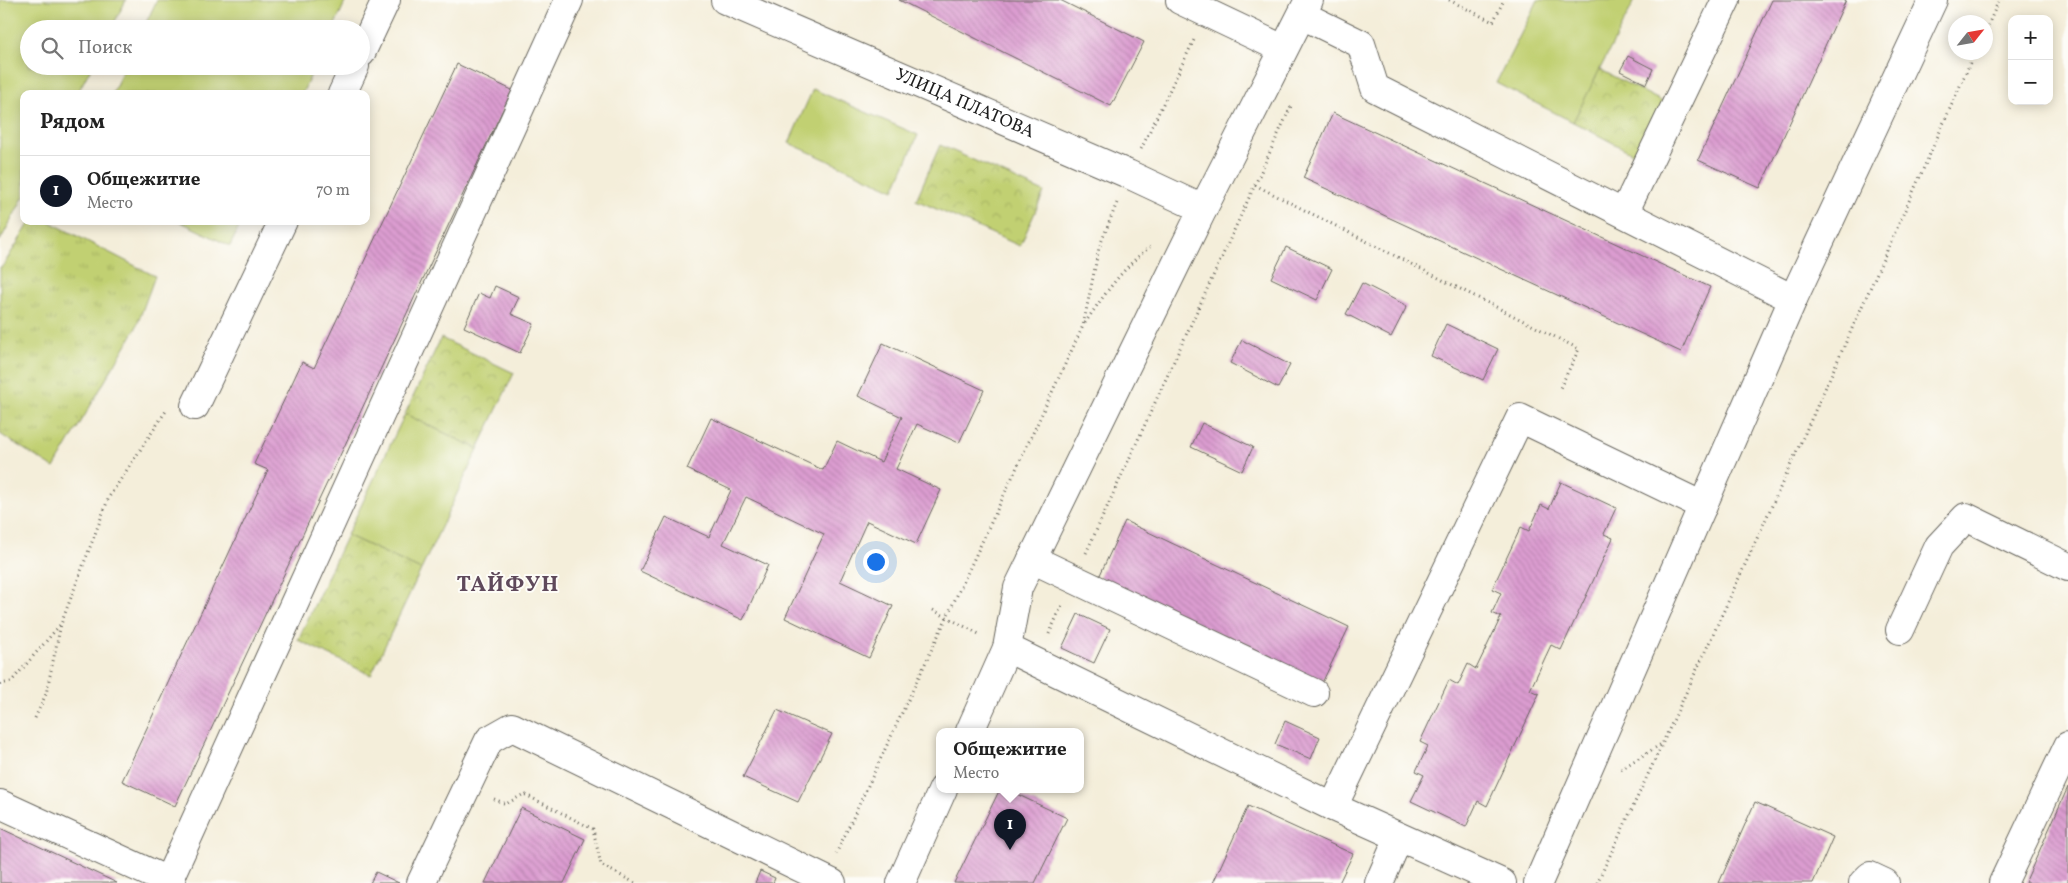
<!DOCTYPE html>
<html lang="ru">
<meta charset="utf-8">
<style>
:root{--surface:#fff;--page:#f2f2f2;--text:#222;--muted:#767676;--line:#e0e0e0;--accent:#111827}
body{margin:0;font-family:Vollkorn,serif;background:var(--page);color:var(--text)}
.controls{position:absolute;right:15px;top:15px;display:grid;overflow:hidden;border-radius:10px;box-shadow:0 2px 12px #0003}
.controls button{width:45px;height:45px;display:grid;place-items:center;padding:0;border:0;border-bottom:1px solid var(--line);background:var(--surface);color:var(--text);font:25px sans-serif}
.compass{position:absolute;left:1948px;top:15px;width:45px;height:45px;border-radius:50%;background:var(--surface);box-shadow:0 2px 12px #0003;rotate:59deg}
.you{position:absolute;left:875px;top:561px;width:18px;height:18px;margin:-12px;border:4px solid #fff;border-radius:50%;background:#1a73e8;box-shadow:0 0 0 8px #1a73e833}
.badge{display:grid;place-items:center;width:32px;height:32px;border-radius:50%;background:var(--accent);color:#fff;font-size:16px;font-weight:700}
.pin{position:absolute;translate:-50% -41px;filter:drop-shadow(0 1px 2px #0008)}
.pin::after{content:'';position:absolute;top:26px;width:18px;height:15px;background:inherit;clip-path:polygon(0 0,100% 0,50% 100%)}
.popup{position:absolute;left:936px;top:728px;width:148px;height:65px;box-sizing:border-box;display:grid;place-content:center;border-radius:10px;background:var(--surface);filter:drop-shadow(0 1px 4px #0005);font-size:16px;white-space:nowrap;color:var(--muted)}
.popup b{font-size:19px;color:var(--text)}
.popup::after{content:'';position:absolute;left:50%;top:100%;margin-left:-10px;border:10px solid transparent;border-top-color:var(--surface)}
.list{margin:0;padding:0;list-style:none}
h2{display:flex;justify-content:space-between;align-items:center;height:65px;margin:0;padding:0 20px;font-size:21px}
h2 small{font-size:16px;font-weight:400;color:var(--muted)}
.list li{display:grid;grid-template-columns:32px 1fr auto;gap:15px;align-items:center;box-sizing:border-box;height:70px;padding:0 20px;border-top:1px solid var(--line)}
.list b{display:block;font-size:19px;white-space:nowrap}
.list p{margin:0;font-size:16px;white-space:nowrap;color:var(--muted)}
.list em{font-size:16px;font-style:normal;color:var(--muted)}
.icon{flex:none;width:28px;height:28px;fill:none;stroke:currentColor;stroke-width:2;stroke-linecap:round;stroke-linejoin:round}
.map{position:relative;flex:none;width:2068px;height:883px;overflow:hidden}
.search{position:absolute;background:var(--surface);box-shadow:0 2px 12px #0003;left:20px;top:20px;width:350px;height:55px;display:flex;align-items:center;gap:12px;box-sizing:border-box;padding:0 18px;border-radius:28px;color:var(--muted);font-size:19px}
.panel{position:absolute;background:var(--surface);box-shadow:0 2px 12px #0003;left:20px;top:90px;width:350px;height:135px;border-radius:10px}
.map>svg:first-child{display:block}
.grass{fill:url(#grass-tufts);stroke:#6e7647}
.park{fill:url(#park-crowns);stroke:#6e7647}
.pitch{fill:#c1d072;stroke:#6e7647}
.building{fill:url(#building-back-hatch)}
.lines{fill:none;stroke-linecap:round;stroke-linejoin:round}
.minor-casing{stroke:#68665e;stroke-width:30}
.path{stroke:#68665e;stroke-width:3;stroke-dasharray:1 4;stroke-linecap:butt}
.minor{stroke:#fff;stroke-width:28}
.labels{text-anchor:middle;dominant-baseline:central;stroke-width:4;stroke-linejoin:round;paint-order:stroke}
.street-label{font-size:18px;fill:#1c1c1c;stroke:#fdfcf7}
.district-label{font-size:22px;font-weight:bold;letter-spacing:1px;fill:#5f495b;stroke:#fdfcf7}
</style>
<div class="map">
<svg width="2068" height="883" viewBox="0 0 2068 883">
<defs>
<pattern id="grass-tufts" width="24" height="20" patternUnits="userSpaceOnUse" patternTransform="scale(1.25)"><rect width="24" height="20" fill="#c1d072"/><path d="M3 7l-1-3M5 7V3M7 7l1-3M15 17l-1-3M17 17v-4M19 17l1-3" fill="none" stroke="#a5b262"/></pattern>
<pattern id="park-crowns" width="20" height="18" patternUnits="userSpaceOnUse" patternTransform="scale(1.25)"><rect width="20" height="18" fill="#c1d072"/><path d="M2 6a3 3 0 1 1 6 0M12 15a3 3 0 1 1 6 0" fill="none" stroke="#a5b262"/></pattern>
<pattern id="building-back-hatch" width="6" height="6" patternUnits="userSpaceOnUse" patternTransform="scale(1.25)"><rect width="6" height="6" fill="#db9cd0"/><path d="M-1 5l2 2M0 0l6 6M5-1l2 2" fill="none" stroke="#bb86b2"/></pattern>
</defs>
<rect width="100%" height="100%" fill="#fdfcf7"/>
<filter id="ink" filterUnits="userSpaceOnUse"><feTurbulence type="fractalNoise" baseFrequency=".02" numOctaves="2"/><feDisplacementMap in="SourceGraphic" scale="10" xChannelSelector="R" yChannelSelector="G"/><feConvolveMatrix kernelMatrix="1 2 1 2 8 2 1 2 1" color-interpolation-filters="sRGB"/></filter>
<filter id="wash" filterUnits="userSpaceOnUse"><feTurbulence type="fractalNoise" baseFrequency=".0096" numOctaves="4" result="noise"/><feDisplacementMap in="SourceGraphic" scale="20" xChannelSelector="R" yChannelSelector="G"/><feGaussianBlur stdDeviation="1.12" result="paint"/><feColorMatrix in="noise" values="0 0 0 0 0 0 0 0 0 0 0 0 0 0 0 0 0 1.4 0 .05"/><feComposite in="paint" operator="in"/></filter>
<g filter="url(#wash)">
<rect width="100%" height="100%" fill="#f4eeda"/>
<path class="grass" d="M31 221H48L155 276 136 328 54 468 0 434V267H2Z"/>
<g class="park">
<path d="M1599 69 1667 104 1640 157 1573 122Z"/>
<path d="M940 145 1044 192 1020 246 916 200Z"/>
<path d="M441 338 514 373 478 449 405 414Z"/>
<path d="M347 535 421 570 371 675 298 640Z"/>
</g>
<g class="pitch">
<path d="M0 0H126L111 29H29V66H92L77 94H24V196L0 241Z"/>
<path d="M157 0H346L333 29H143Z"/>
<path d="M1538 0H1635L1573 122 1496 83Z"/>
<path d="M125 66H315L302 94H112Z"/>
<path d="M813 89 918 135 894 190 789 143Z"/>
<path d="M179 221H242L230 246Z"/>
<path d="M405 414 478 449 421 570 347 535Z"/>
</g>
<g id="blocks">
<g class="building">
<path d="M899 0H1060L1144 42 1111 106Z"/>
<path d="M1772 0H1846L1760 188 1698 160Z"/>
<path d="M1628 56 1653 69 1646 84 1620 71Z"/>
<path d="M457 64 512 90 175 806 122 781 268 470 254 464 302 362 314 368Z"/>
<path d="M1333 113 1710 287 1681 352 1303 178Z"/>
<path d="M1286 247 1332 269 1317 300 1271 278Z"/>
<path d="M1362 283 1407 306 1391 337 1346 314Z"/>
<path d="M495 286 519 297 511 314 534 324 520 353 464 327 479 293 490 298Z"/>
<path d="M1446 324 1498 349 1483 380 1431 356Z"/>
<path d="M1242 340 1290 365 1278 388 1230 363Z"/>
<path d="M883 343 984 390 959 443 917 424 896 469 941 490 916 544 867 521 840 581 893 606 869 658 785 618 824 534 746 497 723 544 768 565 743 620 640 571 666 517 709 537 731 490 687 469 711 418 823 470 837 441 881 462 902 417 858 396Z"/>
<path d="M1202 423 1253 447 1242 471 1191 447Z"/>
<path d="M1561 482 1616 508 1604 534 1613 538 1561 650 1551 645 1530 690 1539 694 1487 806 1478 801 1466 827 1411 801 1424 775 1416 771 1428 746 1420 742 1449 680 1458 685 1468 664 1476 669 1501 617 1492 613 1501 593 1492 589 1521 527 1529 531 1541 505 1549 509Z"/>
<path d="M1125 521 1349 627 1322 683 1099 577Z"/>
<path d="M1078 614 1110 629 1094 663 1062 648Z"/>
<path d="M777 710 832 734 798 802 743 777Z"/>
<path d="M1285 721 1320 737 1311 759 1275 744Z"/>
<path d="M2068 787V883H2025Z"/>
<path d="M1000 789H1006L1067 818 1035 883H954Z"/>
<path d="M1755 802 1833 837 1813 883H1719Z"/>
<path d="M1248 806 1353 854 1339 883H1213Z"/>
<path d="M521 808 585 839 564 883H485Z"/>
<path d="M0 828 117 883H0Z"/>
<path d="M760 871 775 878 773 883H755Z"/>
<path d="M376 872 399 883H370Z"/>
</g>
</g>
</g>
<g filter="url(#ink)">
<use href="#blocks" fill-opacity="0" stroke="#68665e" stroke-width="1"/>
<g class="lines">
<defs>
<g id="minor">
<path id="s1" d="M725 0 1128 174 1203 209"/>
<path d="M1180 0 1283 49"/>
<path d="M1302 15 1361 44 1375 88 1793 299"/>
<path d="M361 53 386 0"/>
<path d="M342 94 355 66"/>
<path d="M1624 213 1726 0"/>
<path d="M195 406 283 221"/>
<path d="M1032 559 1314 693"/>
<path d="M1900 630 1939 546 1966 517 2068 567"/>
<path d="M1007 648 1333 807 1502 883"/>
<path d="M970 731 1007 648 1018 588 1203 209 1309 0"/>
<path d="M0 804 172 883"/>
<path d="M1333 807 1520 418 1703 506"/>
<path d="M168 881 569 0"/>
<path d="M421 883 489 740 512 727 832 883"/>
<path d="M901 883 943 789"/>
<path d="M1379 883 1399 837"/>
<path d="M1538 883 1793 299 1933 0"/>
<path d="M1863 883 1870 876 1885 883"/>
<path d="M2003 883 2068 746"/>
</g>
</defs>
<use href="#minor" class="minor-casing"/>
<g class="path">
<path d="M1449 0 1493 22 1504 0"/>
<path d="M1986 30 1999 0"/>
<path d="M1141 149 1194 40"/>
<path d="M1255 185 1579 349 1559 390"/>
<path d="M1085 323C1104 295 1123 267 1150 247"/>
<path d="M1086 553 1292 104"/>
<path d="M933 610 979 634"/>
<path d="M1049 634 1062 605"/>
<path d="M0 684 11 682 60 625"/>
<path d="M35 718 46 694 61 624 109 497 166 411"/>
<path d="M1621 769 1663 743"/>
<path d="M494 799 506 804 524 794 593 829 601 865 635 883"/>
<path d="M836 854 1083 326 1099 248 1118 200"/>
<path d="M1597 883C1727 608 1852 331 1975 52"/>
</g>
<use href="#minor" class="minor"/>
</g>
</g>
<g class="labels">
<g class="street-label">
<text stroke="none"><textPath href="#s1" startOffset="261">УЛИЦА ПЛАТОВА</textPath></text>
</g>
<g class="district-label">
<text x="508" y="585">ТАЙФУН</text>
</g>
</g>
</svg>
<div class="controls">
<button>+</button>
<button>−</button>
</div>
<svg class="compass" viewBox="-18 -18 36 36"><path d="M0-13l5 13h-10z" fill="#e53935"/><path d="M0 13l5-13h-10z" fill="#767676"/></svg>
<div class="you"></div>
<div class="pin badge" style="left:1010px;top:850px">1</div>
<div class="popup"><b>Общежитие</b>Место</div>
<div class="search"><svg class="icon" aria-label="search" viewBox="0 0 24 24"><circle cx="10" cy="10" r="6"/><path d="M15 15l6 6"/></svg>Поиск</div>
<section class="panel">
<h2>Рядом<small></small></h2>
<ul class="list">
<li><span class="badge">1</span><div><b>Общежитие</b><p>Место</p></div><em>70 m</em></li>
</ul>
</section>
</div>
